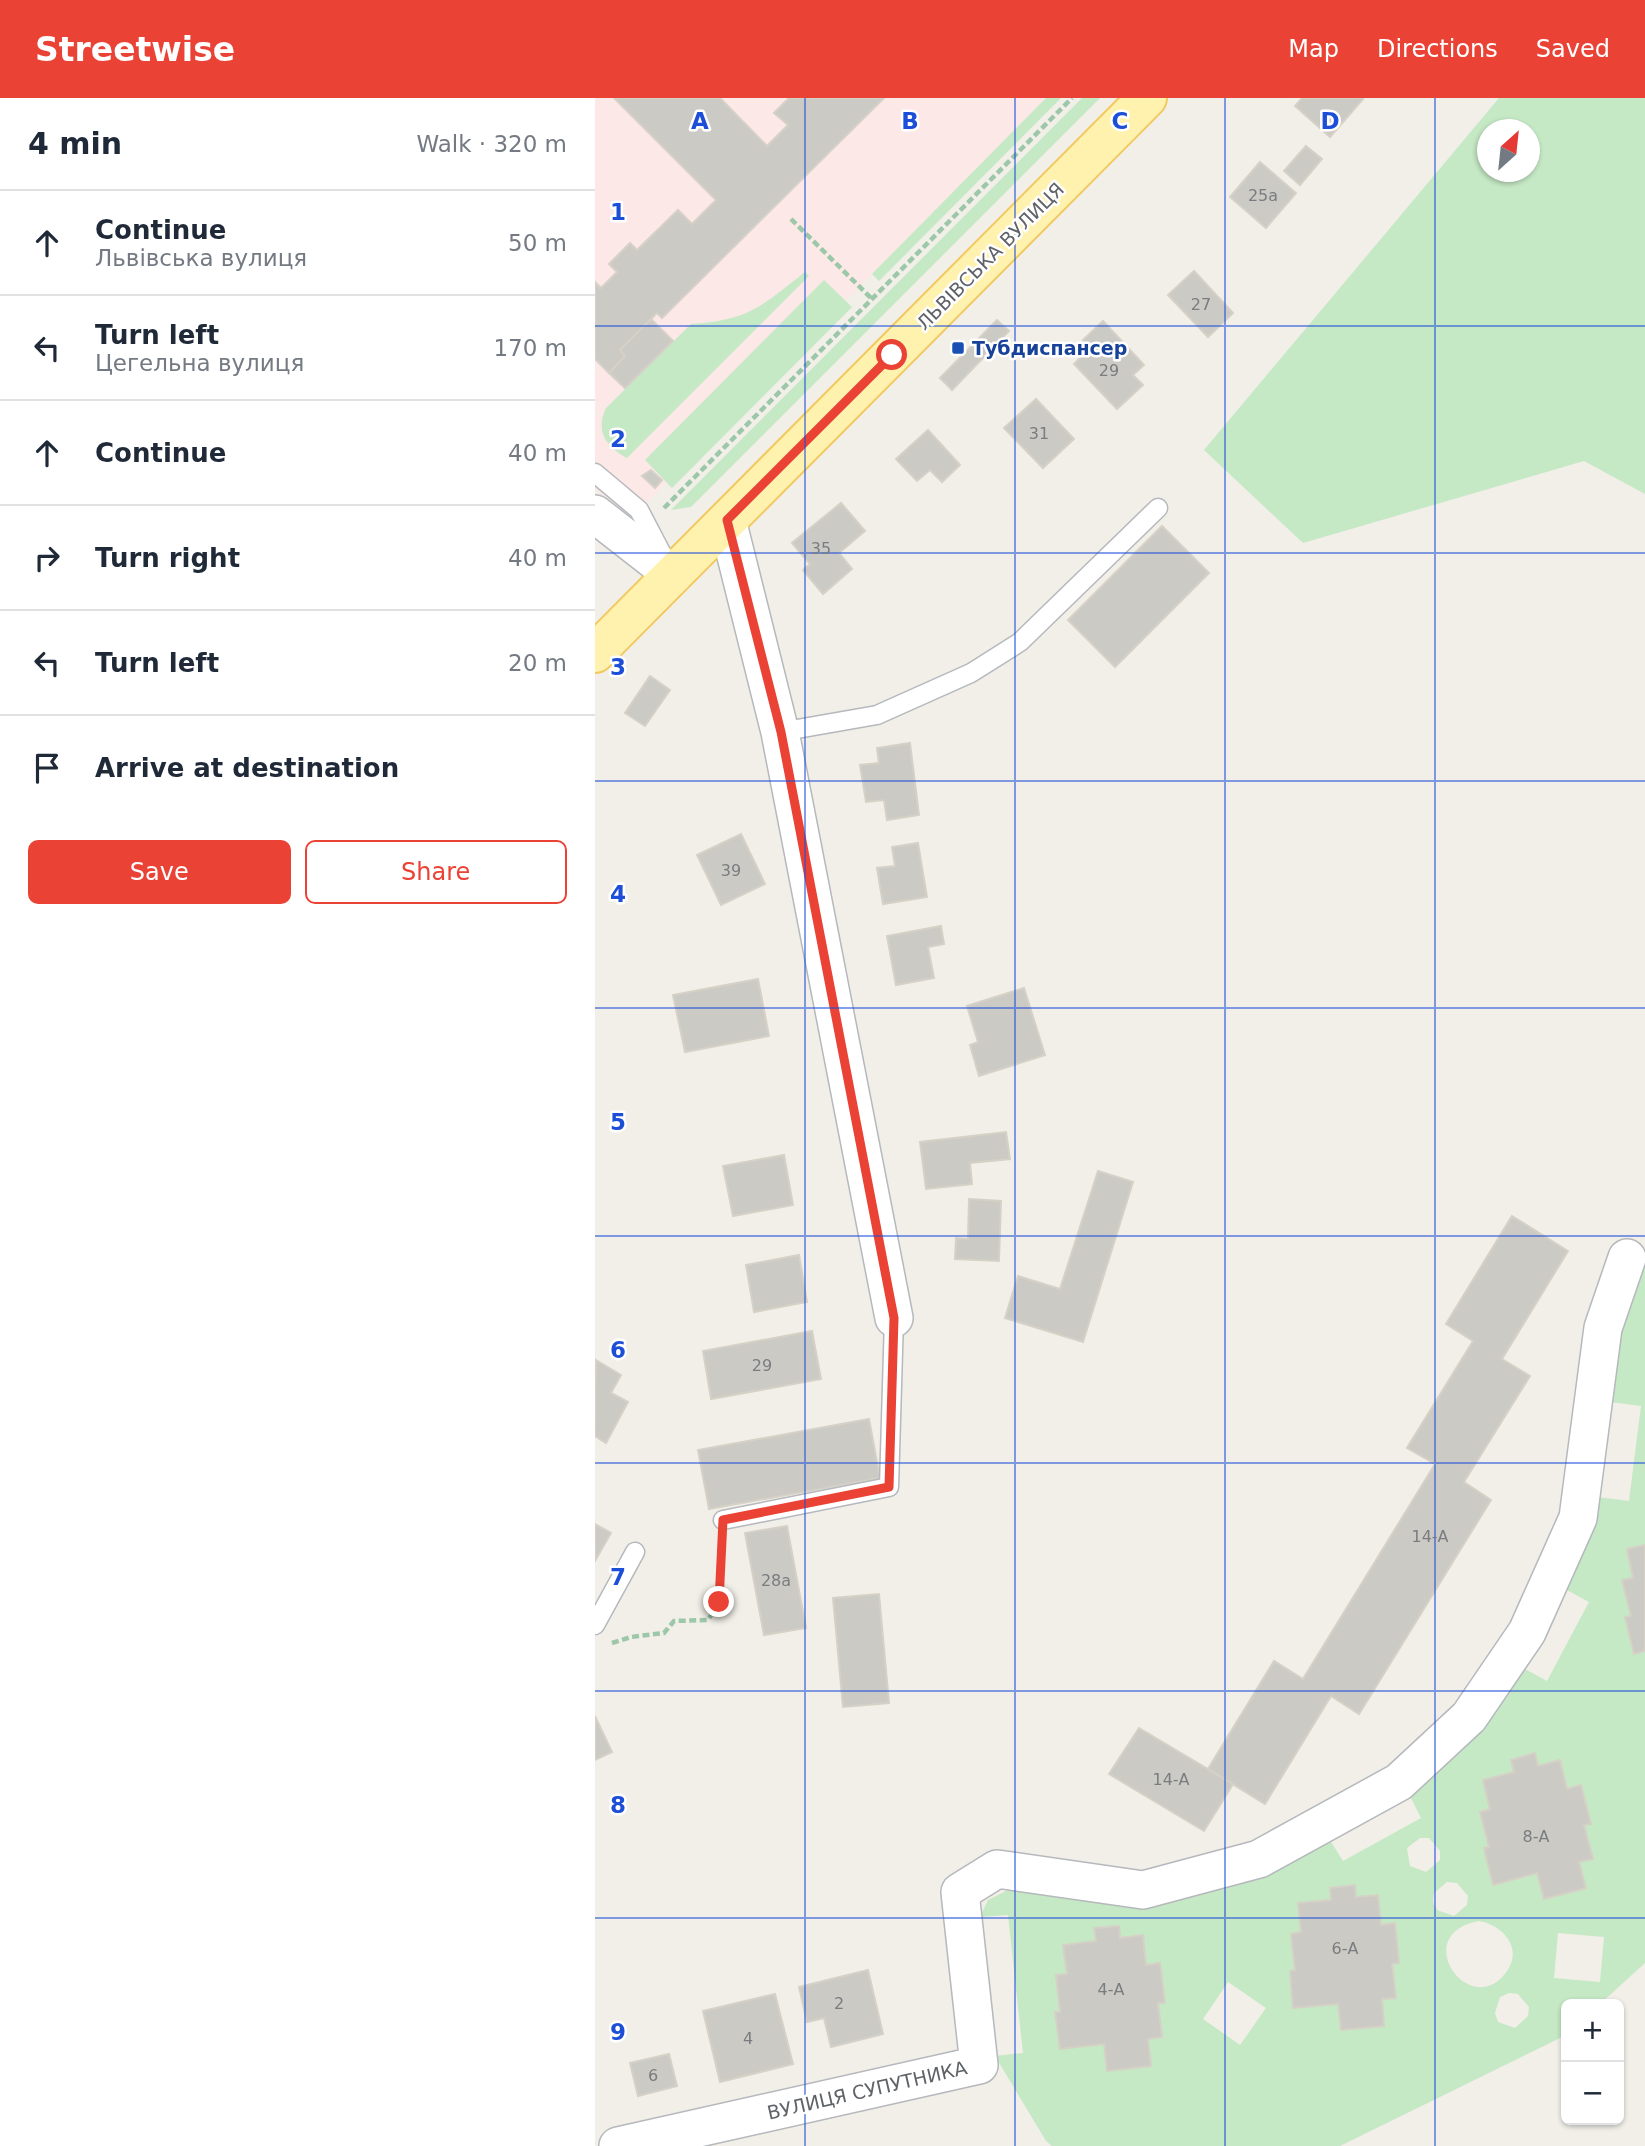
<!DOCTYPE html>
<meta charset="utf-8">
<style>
:root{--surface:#fff;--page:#f6f6f7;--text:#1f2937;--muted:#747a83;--line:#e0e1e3;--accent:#ea4335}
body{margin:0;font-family:"DejaVu Sans",sans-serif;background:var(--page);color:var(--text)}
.controls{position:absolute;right:21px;bottom:21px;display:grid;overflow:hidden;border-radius:10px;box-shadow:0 2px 5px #0004}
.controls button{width:63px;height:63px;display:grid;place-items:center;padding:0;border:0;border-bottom:2px solid var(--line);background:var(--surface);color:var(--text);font:35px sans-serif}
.compass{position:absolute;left:882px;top:21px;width:63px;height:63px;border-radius:50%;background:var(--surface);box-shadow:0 2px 5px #0004;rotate:27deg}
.stop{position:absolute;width:21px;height:21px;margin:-16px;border:5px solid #ea4335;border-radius:50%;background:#fff}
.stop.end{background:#ea4335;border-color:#fff;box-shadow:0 2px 7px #0008}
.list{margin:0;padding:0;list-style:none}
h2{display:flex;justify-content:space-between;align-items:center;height:91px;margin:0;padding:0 28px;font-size:30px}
h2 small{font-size:23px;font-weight:400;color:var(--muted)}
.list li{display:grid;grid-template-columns:46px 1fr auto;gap:21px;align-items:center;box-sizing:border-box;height:105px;padding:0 28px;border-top:2px solid var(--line)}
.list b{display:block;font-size:26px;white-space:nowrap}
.list p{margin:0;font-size:23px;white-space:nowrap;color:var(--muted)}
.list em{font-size:23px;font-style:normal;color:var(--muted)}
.actions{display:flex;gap:14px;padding:21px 28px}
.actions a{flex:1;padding:16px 0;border:2px solid var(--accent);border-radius:10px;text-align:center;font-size:24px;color:var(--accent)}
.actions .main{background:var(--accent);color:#fff}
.icon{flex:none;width:38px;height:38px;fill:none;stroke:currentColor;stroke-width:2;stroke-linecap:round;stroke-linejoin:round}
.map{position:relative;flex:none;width:1050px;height:2048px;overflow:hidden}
header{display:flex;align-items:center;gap:42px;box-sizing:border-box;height:98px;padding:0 35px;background:var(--accent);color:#fff}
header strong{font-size:33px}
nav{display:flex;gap:38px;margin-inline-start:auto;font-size:24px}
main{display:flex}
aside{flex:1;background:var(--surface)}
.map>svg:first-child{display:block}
.medical{fill:#fce8e6}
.green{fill:#c5e8c5;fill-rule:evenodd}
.building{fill:#cccac5;stroke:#d6d1c6;stroke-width:2}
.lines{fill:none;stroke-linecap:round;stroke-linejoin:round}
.service-casing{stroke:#b5b8bc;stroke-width:21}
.minor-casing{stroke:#b5b8bc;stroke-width:40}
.primary-casing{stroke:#f2c960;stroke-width:42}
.path{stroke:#9cc7a9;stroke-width:4.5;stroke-dasharray:7 3.5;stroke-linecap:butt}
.service{stroke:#fff;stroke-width:18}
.minor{stroke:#fff;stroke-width:37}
.primary{stroke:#fff2af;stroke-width:38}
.route{stroke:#ea4335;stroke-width:9}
.grid{fill:none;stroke:#1d4ed8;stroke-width:2;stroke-opacity:0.55}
.transit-dot{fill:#1a4fb4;stroke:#fff;stroke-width:2.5}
.labels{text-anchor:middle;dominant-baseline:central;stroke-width:5;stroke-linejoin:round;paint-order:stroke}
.number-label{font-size:16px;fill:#7a7d7f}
.street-label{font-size:19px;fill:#5f6368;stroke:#fff}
.transit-label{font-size:19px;font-weight:bold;fill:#164399;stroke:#fff;text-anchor:start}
.grid-label{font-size:23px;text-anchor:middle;font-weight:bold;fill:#1d4ed8;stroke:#fff;stroke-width:5;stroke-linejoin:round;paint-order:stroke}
</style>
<header>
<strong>Streetwise</strong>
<nav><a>Map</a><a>Directions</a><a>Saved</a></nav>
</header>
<main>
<aside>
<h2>4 min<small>Walk · 320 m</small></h2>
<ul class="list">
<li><svg class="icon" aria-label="ahead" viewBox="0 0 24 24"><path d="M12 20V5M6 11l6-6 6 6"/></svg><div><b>Continue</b><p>Львівська вулиця</p></div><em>50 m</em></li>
<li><svg class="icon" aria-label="left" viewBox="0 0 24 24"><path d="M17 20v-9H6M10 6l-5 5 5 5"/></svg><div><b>Turn left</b><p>Цегельна вулиця</p></div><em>170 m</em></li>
<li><svg class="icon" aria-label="ahead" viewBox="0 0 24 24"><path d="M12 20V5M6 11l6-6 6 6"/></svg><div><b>Continue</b></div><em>40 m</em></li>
<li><svg class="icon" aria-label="right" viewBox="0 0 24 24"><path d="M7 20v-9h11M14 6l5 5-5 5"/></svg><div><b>Turn right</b></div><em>40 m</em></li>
<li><svg class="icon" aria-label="left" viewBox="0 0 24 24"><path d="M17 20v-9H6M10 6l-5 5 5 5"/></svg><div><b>Turn left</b></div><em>20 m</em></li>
<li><svg class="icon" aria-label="arrive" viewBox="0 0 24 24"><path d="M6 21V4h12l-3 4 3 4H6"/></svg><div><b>Arrive at destination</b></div></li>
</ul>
<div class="actions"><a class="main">Save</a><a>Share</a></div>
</aside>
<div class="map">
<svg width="1050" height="2048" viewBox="0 0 1050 2048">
<rect width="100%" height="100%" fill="#f1efe8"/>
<path class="medical" d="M0 0H451L37 419 0 391Z"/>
<g class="green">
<path d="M451 0H466L284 183 277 176Z"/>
<path d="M487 0H505L96 409 76 412Z"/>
<path d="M904 0H1050V396L989 363 708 445 609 352ZM892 32H934V74H892Z"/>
<path d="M210 174 214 178 32 360C11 349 0 333 11 310L96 226C155 222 165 209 210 174Z"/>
<path d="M229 182 257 209 77 390 50 362Z"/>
<path d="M1050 1168V1865L1005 1906H971V1937L745 2048H457L451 2043 400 1958 428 1955 413 1817 385 1819 393 1802 413 1792 549 1809 735 1742 748 1763 826 1720 815 1698 928 1570 952 1583 994 1504 970 1491 1003 1399 1034 1403 1046 1308 1016 1304 1025 1234ZM825 1740H834L845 1753V1762L831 1774 815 1768 812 1750ZM852 1784 862 1785 873 1798 872 1807 859 1818 842 1812 838 1804 839 1795ZM884 1823C908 1827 928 1850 912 1873 876 1925 812 1836 884 1823ZM963 1835 1009 1839 1005 1884 959 1880ZM633 1884 671 1910 645 1947 608 1921ZM914 1895 923 1896 934 1909 933 1918 920 1930 903 1924 900 1915 905 1899Z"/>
</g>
<g class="building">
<path d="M19 0H125L172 48 193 27 179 15 194 0H289L67 220 62 215 25 252 30 258 14 275 0 261V184L6 190 22 174 14 166 35 145 42 152 83 112 97 126 121 102Z"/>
<path d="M707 0H767L768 1 735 39 700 8Z"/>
<path d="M711 48 727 61 705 87 689 73Z"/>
<path d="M665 64 701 95 671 130 635 99Z"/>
<path d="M599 173 638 215 613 239 573 197Z"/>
<path d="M56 221 78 243 30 290 14 275 30 258 25 252Z"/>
<path d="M402 222 414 233 357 292 345 280Z"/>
<path d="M508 223 549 267 538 277 548 287 522 311 479 266 495 250 488 242Z"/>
<path d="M441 301 479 341 448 370 409 330Z"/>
<path d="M333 332 365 367 347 384 335 372 322 383 301 361Z"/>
<path d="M56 372 67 382 60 390 47 378Z"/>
<path d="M246 405 270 433 244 455 257 471 228 496 208 472 215 466 197 445Z"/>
<path d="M567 428 614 475 520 569 473 522Z"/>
<path d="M55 578 75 592 50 628 30 615Z"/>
<path d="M315 645 324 717 292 722 289 702 271 704 265 667 284 665 282 650Z"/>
<path d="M146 736 170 786 126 807 102 757Z"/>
<path d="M323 745 332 799 288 806 282 770 300 768 297 749Z"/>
<path d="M346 828 349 846 333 849 339 880 301 887 292 838Z"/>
<path d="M163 881 174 938 90 954 78 897Z"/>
<path d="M429 890 450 957 384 978 375 947 383 944 372 908Z"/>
<path d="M411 1034 415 1061 375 1065 377 1086 331 1091 325 1044Z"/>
<path d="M189 1057 198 1107 138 1118 128 1068Z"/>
<path d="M503 1073 538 1084 488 1244 410 1220 423 1178 465 1191Z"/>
<path d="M374 1101 406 1103 404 1163 360 1161 361 1140 373 1141Z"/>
<path d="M917 1118 973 1153 907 1261 935 1278 869 1384 896 1402 764 1616 736 1598 670 1706 613 1671 679 1563 708 1581 840 1366 812 1350 878 1243 851 1226Z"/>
<path d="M204 1157 212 1204 159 1214 151 1167Z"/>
<path d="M217 1233 226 1281 116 1301 108 1253Z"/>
<path d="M1 1262 26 1277 16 1295 33 1304 11 1345 0 1338Z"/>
<path d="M274 1321 285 1380 114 1411 103 1352Z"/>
<path d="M0 1426 16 1435 0 1463Z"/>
<path d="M192 1428 211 1530 169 1537 150 1435Z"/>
<path d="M1050 1447V1553L1039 1556 1030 1519 1036 1518 1027 1482 1038 1480 1032 1451Z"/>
<path d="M284 1496 294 1605 248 1609 238 1500Z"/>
<path d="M0 1618 17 1654 0 1662Z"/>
<path d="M544 1630 638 1686 609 1733 514 1676Z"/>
<path d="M940 1655 943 1668 965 1662 972 1691 986 1687 996 1726 989 1727 998 1761 984 1764 991 1790 949 1801 942 1775 898 1787 889 1750 894 1749 885 1714 895 1711 888 1682 919 1674 916 1662Z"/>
<path d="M760 1787 761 1799 783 1797 786 1827 800 1825 804 1865 797 1866 801 1900 787 1901 789 1928 746 1932 743 1906 698 1910 695 1873 700 1872 696 1836 706 1834 703 1805 736 1802 735 1790Z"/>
<path d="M524 1828 525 1840 548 1837 551 1867 565 1865 570 1905H563L567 1939 553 1941 556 1968 512 1973 509 1946 465 1951 460 1914H465L461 1877 472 1876 468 1847 501 1843 499 1830Z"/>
<path d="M273 1872 288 1936 236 1949 229 1920 212 1924 204 1889Z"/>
<path d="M180 1896 198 1966 125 1984 108 1913Z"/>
<path d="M74 1956 82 1988 43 1998 35 1965Z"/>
</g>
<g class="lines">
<defs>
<g id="service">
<path d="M0 375 44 412 68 458"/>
<path d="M185 634 282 617 376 575 425 544 563 410"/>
<path d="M128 1422 294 1389 299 1220"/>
<path d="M0 1527 40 1454"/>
</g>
<g id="minor">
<path d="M0 416 78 477"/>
<path d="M132 422 185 634 299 1220"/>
<path d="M23 2048 384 1967 365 1794 402 1771 548 1792 664 1761 804 1684 874 1619 932 1534 983 1420 1008 1230 1032 1160"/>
</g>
<path id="primary" d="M0 555 552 0"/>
</defs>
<use href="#service" class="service-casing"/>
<use href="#minor" class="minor-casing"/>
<use href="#primary" class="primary-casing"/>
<g class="path">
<path d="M196 121 277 201"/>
<path d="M69 410 477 0"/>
<path d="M17 1545 36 1539 69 1535 79 1523 113 1522 124 1504 127 1444"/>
</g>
<use href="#service" class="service"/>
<use href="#minor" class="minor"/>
<use href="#primary" class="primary"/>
</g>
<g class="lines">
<path class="route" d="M124 1504 128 1422 294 1389 299 1220 186 634 132 422 297 257"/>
</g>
<path class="grid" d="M210 0V2048M420 0V2048M630 0V2048M840 0V2048M0 228H1050M0 455H1050M0 683H1050M0 910H1050M0 1138H1050M0 1365H1050M0 1593H1050M0 1820H1050"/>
<rect class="transit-dot" x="356" y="243" width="14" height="14" rx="3.5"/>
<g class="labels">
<g class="number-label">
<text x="668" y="97">25а</text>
<text x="606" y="206">27</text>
<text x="514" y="272">29</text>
<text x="444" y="335">31</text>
<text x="226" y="450">35</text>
<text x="136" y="772">39</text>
<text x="167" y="1267">29</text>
<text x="835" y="1438">14-А</text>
<text x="181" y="1482">28а</text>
<text x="576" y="1681">14-А</text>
<text x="941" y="1738">8-А</text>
<text x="750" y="1850">6-А</text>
<text x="516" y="1891">4-А</text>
<text x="244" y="1905">2</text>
<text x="153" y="1940">4</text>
<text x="58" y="1977">6</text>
</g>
<g class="street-label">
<text transform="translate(395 158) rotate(-45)">ЛЬВІВСЬКА ВУЛИЦЯ</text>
<text transform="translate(272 1992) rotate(-13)">ВУЛИЦЯ СУПУТНИКА</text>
</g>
<g class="transit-label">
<text x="377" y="250">Тубдиспансер</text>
</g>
</g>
<g class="grid-label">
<text x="105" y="31">A</text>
<text x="315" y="31">B</text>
<text x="525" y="31">C</text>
<text x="735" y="31">D</text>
<text x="23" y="122">1</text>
<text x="23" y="349">2</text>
<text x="23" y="577">3</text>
<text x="23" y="804">4</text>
<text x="23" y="1032">5</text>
<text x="23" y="1260">6</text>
<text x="23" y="1487">7</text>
<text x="23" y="1715">8</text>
<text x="23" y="1942">9</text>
</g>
</svg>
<div class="controls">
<button>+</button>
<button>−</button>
</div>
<svg class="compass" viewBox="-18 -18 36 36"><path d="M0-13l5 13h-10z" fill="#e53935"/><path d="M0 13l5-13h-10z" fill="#747a83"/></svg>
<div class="stop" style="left:297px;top:257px"></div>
<div class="stop end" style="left:124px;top:1504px"></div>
</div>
</main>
